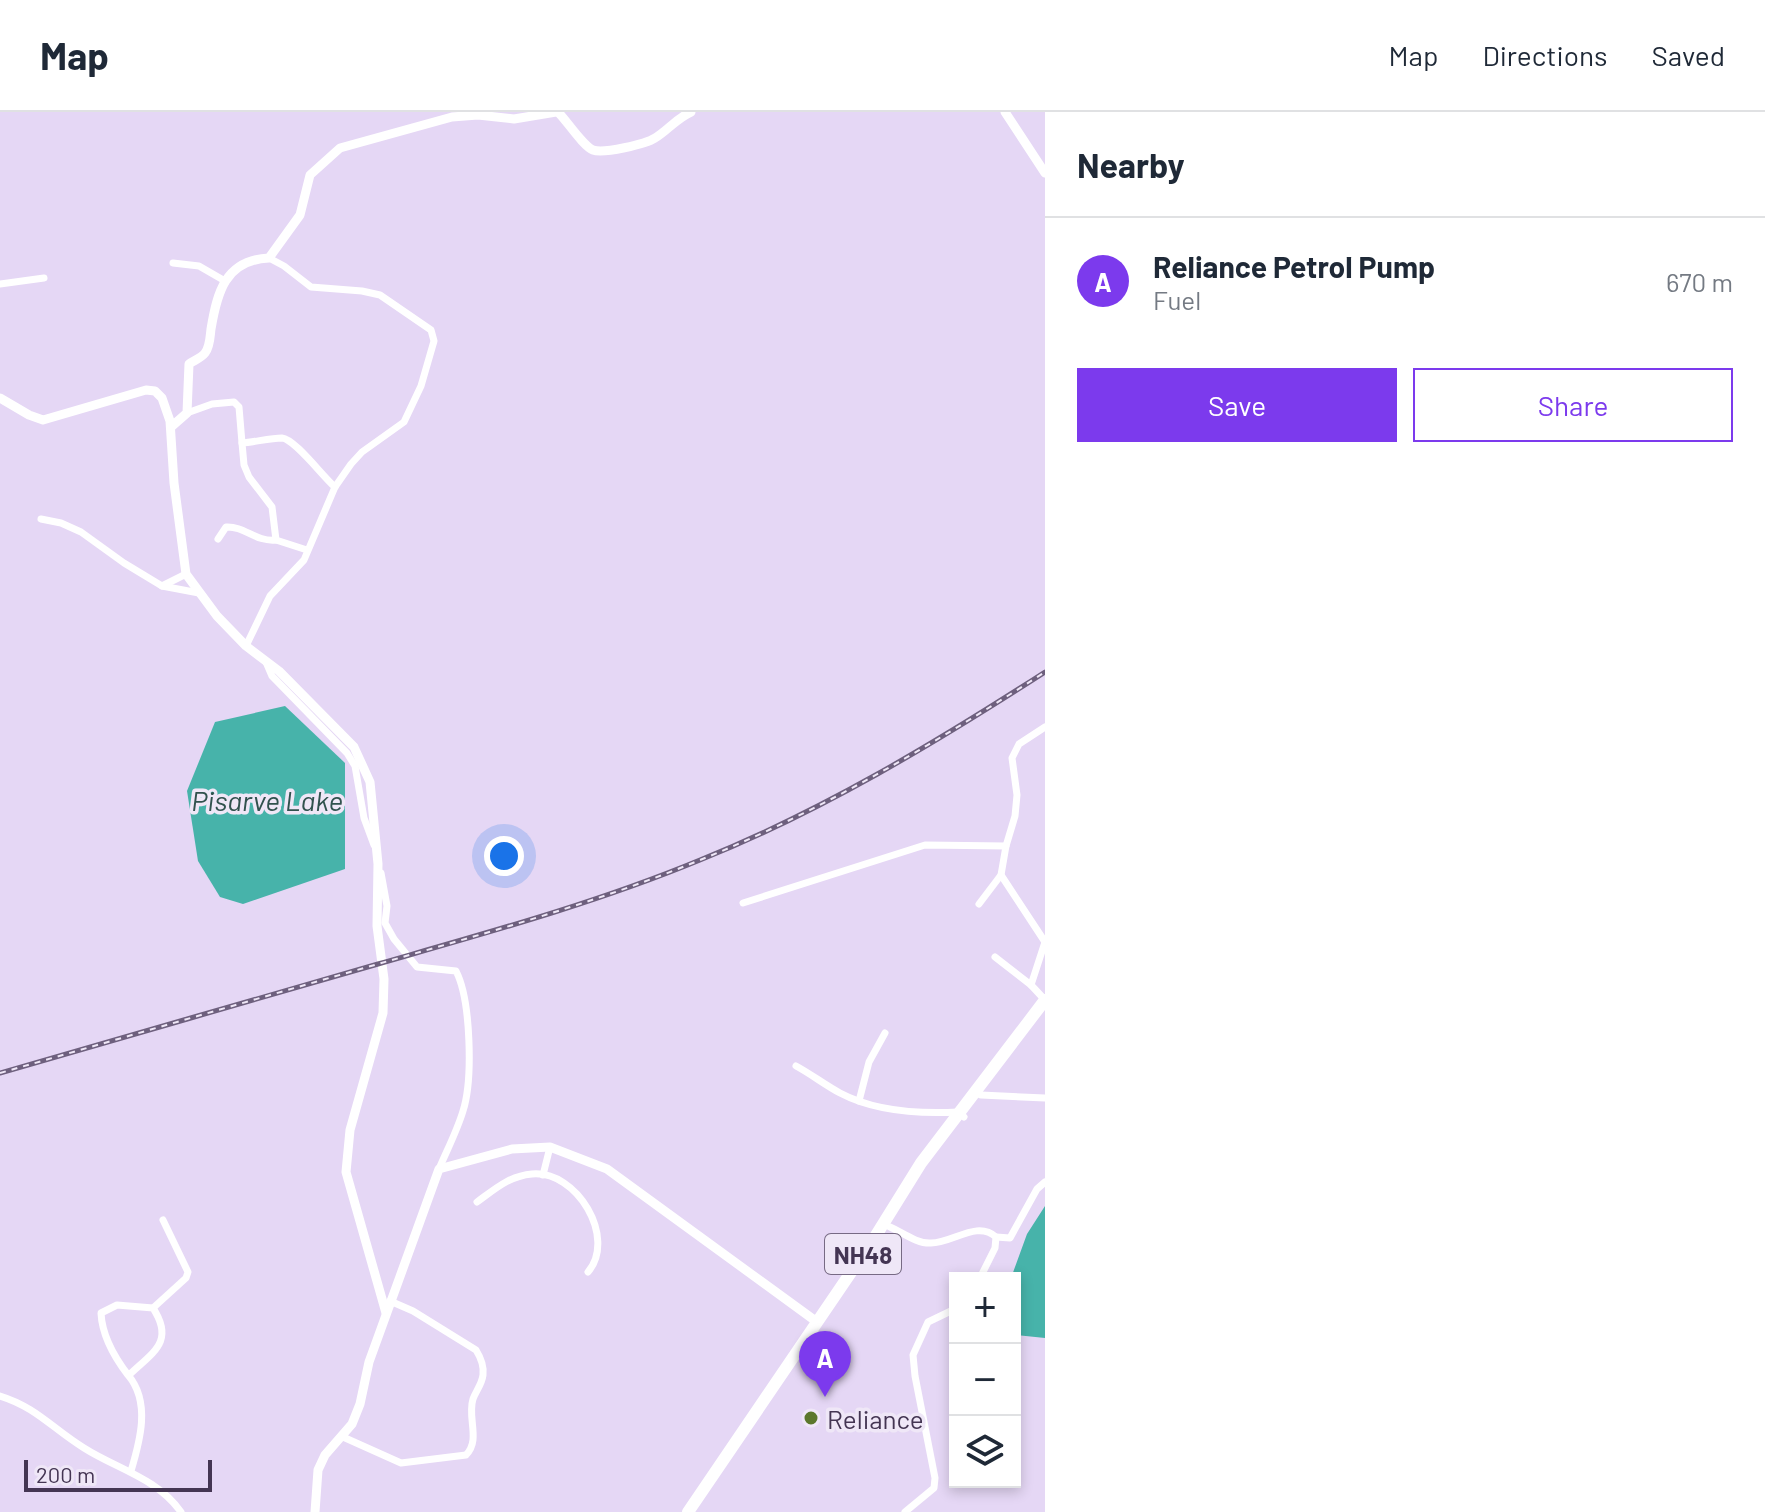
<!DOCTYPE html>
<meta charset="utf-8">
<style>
:root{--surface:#fff;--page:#f6f6f7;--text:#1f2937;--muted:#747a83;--line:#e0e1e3;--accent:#7c3aed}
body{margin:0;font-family:Barlow,sans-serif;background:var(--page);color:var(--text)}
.controls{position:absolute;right:24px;bottom:24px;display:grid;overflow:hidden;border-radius:0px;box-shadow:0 4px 12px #0003}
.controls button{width:72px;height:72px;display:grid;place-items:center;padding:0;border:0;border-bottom:2px solid var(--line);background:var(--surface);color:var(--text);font:40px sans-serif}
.scale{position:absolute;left:24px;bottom:20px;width:188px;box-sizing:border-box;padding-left:8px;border:4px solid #443553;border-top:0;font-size:22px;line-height:28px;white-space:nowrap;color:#443553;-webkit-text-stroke:6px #efe7f7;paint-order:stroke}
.you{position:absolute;left:504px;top:744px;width:28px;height:28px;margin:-20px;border:6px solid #fff;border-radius:50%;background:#1a73e8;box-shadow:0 0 0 12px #1a73e833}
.badge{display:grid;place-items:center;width:52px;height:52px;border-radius:50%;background:var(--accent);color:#fff;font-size:26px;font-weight:700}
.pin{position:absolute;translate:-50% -66px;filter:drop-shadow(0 2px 4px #0008)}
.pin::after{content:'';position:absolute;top:42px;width:28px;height:24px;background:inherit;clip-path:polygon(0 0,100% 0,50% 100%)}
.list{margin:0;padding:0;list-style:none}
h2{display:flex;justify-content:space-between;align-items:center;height:104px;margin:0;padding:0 32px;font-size:34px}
h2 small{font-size:26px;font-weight:400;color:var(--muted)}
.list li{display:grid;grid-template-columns:52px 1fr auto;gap:24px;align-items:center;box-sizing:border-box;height:128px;padding:0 32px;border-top:2px solid var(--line)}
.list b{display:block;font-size:30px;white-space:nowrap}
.list p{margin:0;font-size:26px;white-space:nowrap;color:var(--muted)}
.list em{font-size:26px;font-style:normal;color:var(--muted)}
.actions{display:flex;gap:16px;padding:24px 32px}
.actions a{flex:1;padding:18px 0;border:2px solid var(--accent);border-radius:0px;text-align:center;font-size:28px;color:var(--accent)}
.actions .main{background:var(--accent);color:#fff}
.icon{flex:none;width:44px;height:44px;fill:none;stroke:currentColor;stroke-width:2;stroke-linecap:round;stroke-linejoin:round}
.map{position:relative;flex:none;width:1045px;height:1400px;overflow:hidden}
header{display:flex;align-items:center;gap:48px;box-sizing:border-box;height:112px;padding:0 40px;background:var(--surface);border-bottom:2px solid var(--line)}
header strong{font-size:38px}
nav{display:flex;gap:44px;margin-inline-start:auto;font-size:28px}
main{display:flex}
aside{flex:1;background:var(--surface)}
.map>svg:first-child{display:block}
.water{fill:#47b3aa}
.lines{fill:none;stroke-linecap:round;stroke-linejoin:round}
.street{stroke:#fff;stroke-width:7}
.secondary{stroke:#fff;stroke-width:9}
.highway{stroke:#fff;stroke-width:12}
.rail-casing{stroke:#6e607e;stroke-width:5}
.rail{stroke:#efe7f7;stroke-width:2;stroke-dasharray:6;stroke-linecap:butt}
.poi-dot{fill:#5b772c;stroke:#efe7f7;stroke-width:3}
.labels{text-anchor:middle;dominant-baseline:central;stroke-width:7;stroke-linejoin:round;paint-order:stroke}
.shield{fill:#efe7f7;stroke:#776a84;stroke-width:2}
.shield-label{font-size:24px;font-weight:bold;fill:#443553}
.poi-label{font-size:26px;fill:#443553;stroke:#efe7f7;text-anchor:start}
.water-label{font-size:28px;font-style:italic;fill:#31524e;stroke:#efe7f7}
</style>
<header>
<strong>Map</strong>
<nav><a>Map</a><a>Directions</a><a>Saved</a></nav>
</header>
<main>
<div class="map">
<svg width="1045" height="1400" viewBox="0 0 1045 1400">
<rect width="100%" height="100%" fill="#e5d7f5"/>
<g class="water">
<path d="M285 594 345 651V757L243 792 220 785 198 749 187 679 215 610Z"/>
<path d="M1045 1094V1226L1015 1223V1166H1011L1027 1122Z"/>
</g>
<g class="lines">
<g class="street">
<path d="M173 151 199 154 225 169"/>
<path d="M0 172 44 166"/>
<path d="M187 301 212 292 234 290 239 295 242 331"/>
<path d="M41 407 61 411 81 420 124 451 162 474 186 462"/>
<path d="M218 427 226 415C245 414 255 430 276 428"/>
<path d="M307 438 276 428 272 395 249 365 244 353 242 331C255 330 270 326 282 326 295 327 323 365 335 375"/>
<path d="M162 474 199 481"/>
<path d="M246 534 270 484 304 448 335 375 351 352 362 340 404 310 421 274 434 229 431 218 380 183 362 179 311 175 284 154 269 146"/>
<path d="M266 550 272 564 347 641 355 654 364 706 374 733"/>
<path d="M1006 734 1015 704 1017 683 1012 646 1019 632 1045 615"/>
<path d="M381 761 387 794 385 811 394 827 417 855 456 859C471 888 473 968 463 999 457 1019 447 1038 439 1057"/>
<path d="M743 791 925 733 1006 734 1001 763 1045 830"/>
<path d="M979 792 1001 763"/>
<path d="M995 845 1031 873"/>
<path d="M1045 888 1031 873 1045 830"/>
<path d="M796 954C811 962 825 973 840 981 874 999 920 1002 958 1000L964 1005"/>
<path d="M981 983 1045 986"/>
<path d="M859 989 869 950 885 921"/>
<path d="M543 1063 550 1035"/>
<path d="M477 1090C495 1077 509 1064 532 1062 577 1058 617 1126 588 1160"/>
<path d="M890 1115C902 1120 917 1132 931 1131 953 1131 977 1108 996 1125L995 1136 980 1166"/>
<path d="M996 1125 1010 1126 1037 1077 1045 1070"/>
<path d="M153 1196 186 1166 188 1160 163 1108"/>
<path d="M129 1263C153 1240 175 1230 153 1196L117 1193 101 1201C102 1223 115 1246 128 1263 151 1290 140 1329 131 1359"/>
<path d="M0 1284C36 1295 53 1317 84 1336 117 1357 157 1366 181 1400"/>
<path d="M343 1325 401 1351 466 1343C481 1328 467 1306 473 1287 476 1279 482 1272 483 1263 484 1255 481 1246 476 1238L413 1199 390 1189"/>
<path d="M905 1400 934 1376 935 1366 915 1264 913 1243 928 1210 955 1197"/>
</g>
<g class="secondary">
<path d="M558 0C567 9 583 34 593 38 603 42 646 32 655 26 668 18 677 6 691 0"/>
<path d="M1005 0 1045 61"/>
<path d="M0 286 29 303 43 308 146 278 155 279 162 286 170 309 174 371 186 462 217 504 246 534 279 559 354 635 370 670 378 752 377 814 384 867 383 901 350 1018 346 1060 386 1201"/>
<path d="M171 315 187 301 189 252C195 248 201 246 205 241 210 235 210 225 211 217 217 181 225 148 269 146L300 103 310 63 340 36 452 5 478 3 514 7 556 0"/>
<path d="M315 1400 318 1358 325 1343 352 1312 360 1292 369 1250 439 1057 512 1037 550 1035 607 1057 817 1210"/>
</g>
<path class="highway" d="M688 1400 875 1125 921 1051 1045 888"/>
<defs>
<path id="rail" d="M0 961C126 925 252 888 378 852 486 821 596 791 700 748 822 699 935 631 1045 560"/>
</defs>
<use href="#rail" class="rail-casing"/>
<use href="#rail" class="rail"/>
</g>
<circle class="poi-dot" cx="811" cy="1306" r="8"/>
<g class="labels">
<rect class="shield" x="825" y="1122" width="76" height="40" rx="6"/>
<g class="shield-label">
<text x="863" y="1142">NH48</text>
</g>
<g class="poi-label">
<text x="827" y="1306">Reliance</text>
</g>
<g class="water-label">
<text x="267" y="688">Pisarve Lake</text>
</g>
</g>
</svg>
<div class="controls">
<button>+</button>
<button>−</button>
<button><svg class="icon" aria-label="layers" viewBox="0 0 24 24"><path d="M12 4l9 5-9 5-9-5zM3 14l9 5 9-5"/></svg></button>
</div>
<div class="scale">200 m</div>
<div class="you"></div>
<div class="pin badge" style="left:825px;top:1285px">A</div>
</div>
<aside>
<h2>Nearby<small></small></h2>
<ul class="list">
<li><span class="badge">A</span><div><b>Reliance Petrol Pump</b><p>Fuel</p></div><em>670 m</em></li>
</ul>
<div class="actions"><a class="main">Save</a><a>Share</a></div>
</aside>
</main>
